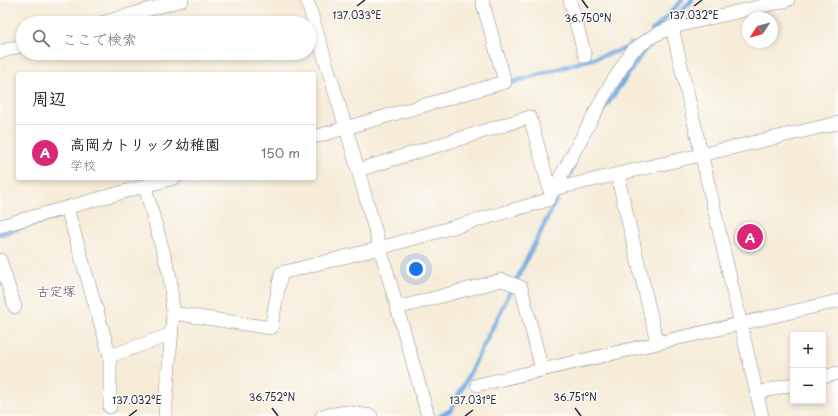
<!DOCTYPE html>
<html lang="ja">
<meta charset="utf-8">
<style>
:root{--surface:#fff;--page:#f2f2f2;--text:#222;--muted:#767676;--line:#e0e0e0;--accent:#db2777}
body{margin:0;font-family:"Playpen Sans","Klee One",sans-serif;background:var(--page);color:var(--text)}
.controls{position:absolute;right:12px;bottom:12px;display:grid;overflow:hidden;border-radius:4px;box-shadow:0 2px 6px #0003}
.controls button{width:36px;height:36px;display:grid;place-items:center;padding:0;border:0;border-bottom:1px solid var(--line);background:var(--surface);color:var(--text);font:20px sans-serif}
.compass{position:absolute;left:742px;top:12px;width:36px;height:36px;border-radius:50%;background:var(--surface);box-shadow:0 2px 6px #0003;rotate:234deg}
.you{position:absolute;left:416px;top:269px;width:14px;height:14px;margin:-10px;border:3px solid #fff;border-radius:50%;background:#1a73e8;box-shadow:0 0 0 6px #1a73e833}
.badge{display:grid;place-items:center;width:26px;height:26px;border-radius:50%;background:var(--accent);color:#fff;font-size:13px;font-weight:700}
.pin{position:absolute;translate:-50% -50%;border:2px solid #fff;box-shadow:0 1px 4px #0006}
.list{margin:0;padding:0;list-style:none}
h2{display:flex;justify-content:space-between;align-items:center;height:52px;margin:0;padding:0 16px;font-size:17px}
h2 small{font-size:13px;font-weight:400;color:var(--muted)}
.list li{display:grid;grid-template-columns:26px 1fr auto;gap:12px;align-items:center;box-sizing:border-box;height:56px;padding:0 16px;border-top:1px solid var(--line)}
.list b{display:block;font-size:15px;white-space:nowrap}
.list p{margin:0;font-size:13px;white-space:nowrap;color:var(--muted)}
.list em{font-size:13px;font-style:normal;color:var(--muted)}
.icon{flex:none;width:22px;height:22px;fill:none;stroke:currentColor;stroke-width:2;stroke-linecap:round;stroke-linejoin:round}
.map{position:relative;flex:none;width:838px;height:416px;overflow:hidden}
.search{position:absolute;background:var(--surface);box-shadow:0 2px 6px #0003;left:16px;top:16px;width:300px;height:44px;display:flex;align-items:center;gap:10px;box-sizing:border-box;padding:0 14px;border-radius:22px;color:var(--muted);font-size:15px}
.panel{position:absolute;background:var(--surface);box-shadow:0 2px 6px #0003;left:16px;top:72px;width:300px;height:108px;border-radius:4px}
.map>svg:first-child{display:block}
.lines{fill:none;stroke-linecap:round;stroke-linejoin:round}
.stream{stroke:#6ea9df;stroke-width:4.5}
.street-casing{stroke:#8c878a;stroke-width:14}
.street{stroke:#fff;stroke-width:13}
.ticks{fill:none;stroke:#22223b;stroke-width:1.5}
.labels{text-anchor:middle;dominant-baseline:central;stroke-width:3;stroke-linejoin:round;paint-order:stroke}
.neighbourhood-label{font-size:13px;fill:#5b4b66;stroke:#fdfcf7}
.ticks-label{font-size:10px;text-anchor:middle;fill:#22223b;stroke:#fdfcf7;stroke-width:3;stroke-linejoin:round;paint-order:stroke}
</style>
<div class="map">
<svg width="838" height="416" viewBox="0 0 838 416">
<rect width="100%" height="100%" fill="#fdfcf7"/>
<filter id="ink" filterUnits="userSpaceOnUse"><feTurbulence type="fractalNoise" baseFrequency=".025" numOctaves="2"/><feDisplacementMap in="SourceGraphic" scale="8" xChannelSelector="R" yChannelSelector="G"/><feConvolveMatrix kernelMatrix="1 2 1 2 8 2 1 2 1" color-interpolation-filters="sRGB"/></filter>
<filter id="wash" filterUnits="userSpaceOnUse"><feTurbulence type="fractalNoise" baseFrequency=".012" numOctaves="4" result="noise"/><feDisplacementMap in="SourceGraphic" scale="16" xChannelSelector="R" yChannelSelector="G"/><feGaussianBlur stdDeviation="0.9" result="paint"/><feColorMatrix in="noise" values="0 0 0 0 0 0 0 0 0 0 0 0 0 0 0 0 0 1.4 0 .05"/><feComposite in="paint" operator="in"/></filter>
<g filter="url(#wash)">
<rect width="100%" height="100%" fill="#f6ecd8"/>
<g class="lines">
<g class="stream">
<path d="M670 23 692 0"/>
<path d="M652 30 658 26 682 0"/>
<path d="M507 84 625 49 631 44"/>
<path d="M602 112 644 51 650 45"/>
<path d="M570 175 574 164"/>
<path d="M175 182 188 178"/>
<path d="M0 234 62 215"/>
<path d="M440 416 451 410 557 199"/>
</g>
</g>
</g>
<g filter="url(#ink)">
<g class="lines">
<defs>
<g id="street">
<path d="M307 0 346 128 428 416"/>
<path d="M570 0 585 56"/>
<path d="M101 23 182 0"/>
<path d="M672 27 762 416"/>
<path d="M0 52 23 45"/>
<path d="M314 137 505 82 482 0"/>
<path d="M358 170 530 117 551 194"/>
<path d="M617 174 657 342"/>
<path d="M145 187 170 276 173 313 165 416"/>
<path d="M554 189 838 123"/>
<path d="M67 208 110 356V407"/>
<path d="M0 226 174 178"/>
<path d="M0 260 15 307"/>
<path d="M397 308 502 280 521 287 542 370"/>
<path d="M173 313 271 328 281 273 380 248 548 200 609 87 632 51 653 36 672 27 788 0"/>
<path d="M110 356 172 334"/>
<path d="M823 377 838 373"/>
<path d="M477 385 838 301"/>
<path d="M757 393 793 384"/>
<path d="M322 416 347 412 371 416"/>
</g>
</defs>
<use href="#street" class="street-casing"/>
<use href="#street" class="street"/>
</g>
</g>
<path class="ticks" d="M582 0 588 8M357 6 365 0M694 6 702 0M272 408 278 416M575 408 581 416M129 416 137 410M465 416 473 410"/>
<g class="labels">
<g class="neighbourhood-label">
<text x="56" y="290">古定塚</text>
</g>
</g>
<g class="ticks-label">
<text x="357" y="19">137.033°E</text>
<text x="694" y="19">137.032°E</text>
<text x="588" y="22">36.750°N</text>
<text x="272" y="401">36.752°N</text>
<text x="575" y="401">36.751°N</text>
<text x="137" y="404">137.032°E</text>
<text x="473" y="404">137.031°E</text>
</g>
</svg>
<div class="controls">
<button>+</button>
<button>−</button>
</div>
<svg class="compass" viewBox="-18 -18 36 36"><path d="M0-13l5 13h-10z" fill="#e53935"/><path d="M0 13l5-13h-10z" fill="#767676"/></svg>
<div class="you"></div>
<div class="pin badge" style="left:750px;top:237px">A</div>
<div class="search"><svg class="icon" aria-label="search" viewBox="0 0 24 24"><circle cx="10" cy="10" r="6"/><path d="M15 15l6 6"/></svg>ここで検索</div>
<section class="panel">
<h2>周辺<small></small></h2>
<ul class="list">
<li><span class="badge">A</span><div><b>高岡カトリック幼稚園</b><p>学校</p></div><em>150 m</em></li>
</ul>
</section>
</div>
